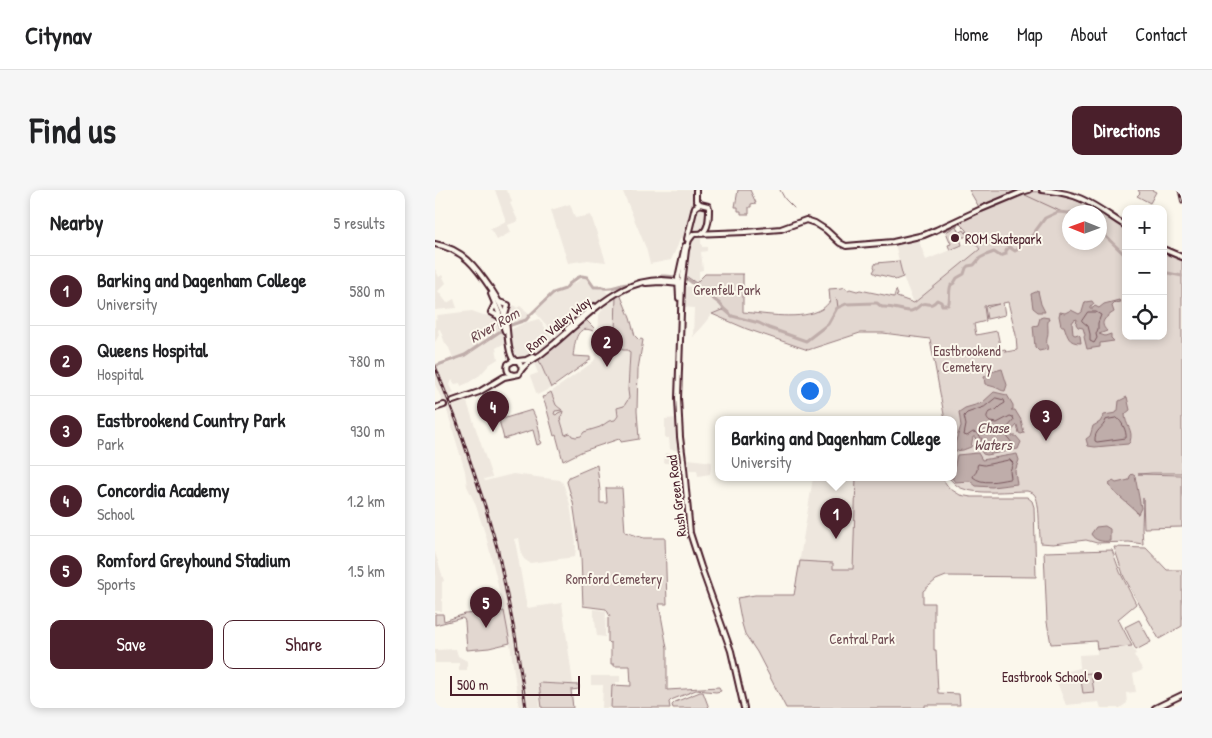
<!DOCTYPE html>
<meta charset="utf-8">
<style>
:root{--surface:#fff;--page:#f6f6f6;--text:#202124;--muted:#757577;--line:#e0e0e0;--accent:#4a1f2b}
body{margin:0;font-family:"Patrick Hand",sans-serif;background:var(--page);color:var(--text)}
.controls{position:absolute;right:15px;top:15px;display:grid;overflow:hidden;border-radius:10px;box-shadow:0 2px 8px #0003}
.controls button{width:45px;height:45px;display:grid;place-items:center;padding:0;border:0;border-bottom:1px solid var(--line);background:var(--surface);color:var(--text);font:25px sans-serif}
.compass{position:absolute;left:627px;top:15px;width:45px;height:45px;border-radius:50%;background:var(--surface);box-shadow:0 2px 8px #0003;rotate:271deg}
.scale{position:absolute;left:15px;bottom:12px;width:130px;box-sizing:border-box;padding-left:5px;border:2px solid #4a1f2b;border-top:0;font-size:14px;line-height:18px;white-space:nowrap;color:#4a1f2b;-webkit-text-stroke:4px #fbf7ec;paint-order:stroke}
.you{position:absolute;left:374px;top:200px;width:18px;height:18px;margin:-12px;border:4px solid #fff;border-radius:50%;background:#1a73e8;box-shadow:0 0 0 8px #1a73e833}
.badge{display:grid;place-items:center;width:32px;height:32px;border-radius:50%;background:var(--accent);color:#fff;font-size:16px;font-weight:700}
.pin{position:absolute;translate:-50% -41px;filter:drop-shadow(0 1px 2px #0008)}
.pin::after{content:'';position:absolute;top:26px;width:18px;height:15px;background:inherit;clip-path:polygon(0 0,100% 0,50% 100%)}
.popup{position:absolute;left:280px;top:226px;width:242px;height:65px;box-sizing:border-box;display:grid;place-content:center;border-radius:10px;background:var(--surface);filter:drop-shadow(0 1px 4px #0005);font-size:16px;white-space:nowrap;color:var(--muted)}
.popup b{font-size:19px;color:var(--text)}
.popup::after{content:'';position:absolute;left:50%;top:100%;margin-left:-10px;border:10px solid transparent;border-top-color:var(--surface)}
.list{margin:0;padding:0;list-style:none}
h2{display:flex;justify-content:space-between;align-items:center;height:65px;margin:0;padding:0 20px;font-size:21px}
h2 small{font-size:16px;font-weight:400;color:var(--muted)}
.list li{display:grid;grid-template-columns:32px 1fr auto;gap:15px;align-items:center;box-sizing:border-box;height:70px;padding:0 20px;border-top:1px solid var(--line)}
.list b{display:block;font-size:19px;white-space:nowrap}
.list p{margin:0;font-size:16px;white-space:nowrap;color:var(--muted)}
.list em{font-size:16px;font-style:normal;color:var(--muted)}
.actions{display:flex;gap:10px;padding:15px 20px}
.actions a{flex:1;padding:11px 0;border:1px solid var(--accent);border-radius:10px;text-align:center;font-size:18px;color:var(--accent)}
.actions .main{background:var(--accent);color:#fff}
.icon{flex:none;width:28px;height:28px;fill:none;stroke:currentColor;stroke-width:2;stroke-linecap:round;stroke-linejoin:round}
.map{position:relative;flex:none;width:747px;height:518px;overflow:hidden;border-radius:10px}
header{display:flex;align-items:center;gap:30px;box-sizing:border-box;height:70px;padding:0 25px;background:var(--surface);border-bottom:1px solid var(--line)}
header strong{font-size:24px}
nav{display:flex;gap:28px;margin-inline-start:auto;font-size:18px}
.intro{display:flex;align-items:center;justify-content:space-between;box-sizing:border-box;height:120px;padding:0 30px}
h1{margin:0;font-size:35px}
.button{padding:12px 22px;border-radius:10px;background:var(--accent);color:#fff;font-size:18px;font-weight:700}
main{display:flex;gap:30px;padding:0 30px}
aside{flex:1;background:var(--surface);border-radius:10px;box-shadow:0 2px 8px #0003}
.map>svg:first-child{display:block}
.built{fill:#eee7de}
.green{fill:#e2d7d0;stroke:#967b7e;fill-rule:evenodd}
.water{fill:#bfadaa;stroke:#907477}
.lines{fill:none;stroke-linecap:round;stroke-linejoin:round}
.shore{stroke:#79585e;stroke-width:1}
.stream{stroke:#907477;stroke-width:1}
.river{stroke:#bfadaa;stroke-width:3}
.major-tunnel{stroke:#d8ccc5;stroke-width:4;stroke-dasharray:4 2;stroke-linecap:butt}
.major-casing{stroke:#4a1f2b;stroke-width:8}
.major{stroke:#fbf7ec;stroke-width:4}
.rail-casing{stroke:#4a1f2b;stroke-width:3}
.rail{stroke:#fbf7ec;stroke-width:1;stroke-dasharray:4;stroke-linecap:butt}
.poi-dot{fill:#4a1f2b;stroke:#fbf7ec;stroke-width:2}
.labels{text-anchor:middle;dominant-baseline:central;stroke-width:4;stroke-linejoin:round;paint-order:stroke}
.poi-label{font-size:14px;fill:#4a1f2b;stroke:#fbf7ec;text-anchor:start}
.park-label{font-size:14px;fill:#704d54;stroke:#fbf7ec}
.street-label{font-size:14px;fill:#4a1f2b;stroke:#fbf7ec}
.water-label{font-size:15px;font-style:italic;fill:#6d4a51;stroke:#fbf7ec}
</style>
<header>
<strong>Citynav</strong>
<nav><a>Home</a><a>Map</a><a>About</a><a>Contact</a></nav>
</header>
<div class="intro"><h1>Find us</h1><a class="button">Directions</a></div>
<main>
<aside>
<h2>Nearby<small>5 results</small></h2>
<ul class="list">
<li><span class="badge">1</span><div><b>Barking and Dagenham College</b><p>University</p></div><em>580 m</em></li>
<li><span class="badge">2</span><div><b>Queens Hospital</b><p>Hospital</p></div><em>780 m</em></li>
<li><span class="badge">3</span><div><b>Eastbrookend Country Park</b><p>Park</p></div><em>930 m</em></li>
<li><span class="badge">4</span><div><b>Concordia Academy</b><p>School</p></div><em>1.2 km</em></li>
<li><span class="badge">5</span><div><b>Romford Greyhound Stadium</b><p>Sports</p></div><em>1.5 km</em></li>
</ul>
<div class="actions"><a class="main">Save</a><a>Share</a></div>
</aside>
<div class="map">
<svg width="747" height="518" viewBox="0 0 747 518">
<rect width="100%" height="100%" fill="#fbf7ec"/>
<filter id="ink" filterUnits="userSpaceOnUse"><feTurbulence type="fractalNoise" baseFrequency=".02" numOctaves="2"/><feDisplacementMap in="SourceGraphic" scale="10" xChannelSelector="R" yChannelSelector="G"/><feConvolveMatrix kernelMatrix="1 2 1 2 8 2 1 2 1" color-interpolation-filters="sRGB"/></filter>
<g filter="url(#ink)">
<g class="built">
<path d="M60 0H71L72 3H74L77 12 75 13 83 31 73 35 76 42 62 50 55 39 71 31Z"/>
<path d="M195 0H259L258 12 263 17 272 19 270 39 267 41 266 46V54H267V57H272V61L266 62 268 80 264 81V90L261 93 248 84 254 50 245 48 243 55 236 70 215 74 211 58 188 2Z"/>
<path d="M135 14 140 28 156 25 171 72 153 70 133 73 116 20Z"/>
<path d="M488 47 489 50 484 51 491 70 539 50 545 60 479 113 468 87 460 54Z"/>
<path d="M0 79 4 87 7 85 11 93 3 101 12 113 19 109 22 118 0 120Z"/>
<path d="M150 86 160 99 167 96 174 105 140 130 121 146 100 122 119 103 132 100 137 92 140 93Z"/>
<path d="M249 96 260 97 289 119 277 124 258 147 259 118 249 117Z"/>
<path d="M181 106 180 141 178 149 193 160 195 163 193 199 194 208 189 217H184L182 220 183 226 180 230 174 231 165 237 149 242 143 247 130 245 123 223 121 225 119 223 120 221H123L125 217 121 215 116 202 158 172 160 169 163 150 164 125 170 115Z"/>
<path d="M79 115 82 118 85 116 95 124 91 129 73 135 72 123Z"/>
<path d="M37 121 48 125 59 126 64 128 67 136 70 153 61 158 63 169 55 174 45 185 33 193 26 196 25 193 20 194 17 190 15 195 19 203 16 204 17 208 8 212 0 194V172L3 177 17 172 18 168 14 158 10 153 5 139 3 140 4 145 0 152V130L2 129 1 127 3 125Z"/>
<path d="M104 129 117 147 118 150 96 166 90 169 83 167 78 160 75 140 89 133Z"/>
<path d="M103 168 116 198 102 205 95 186 103 183 98 171Z"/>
<path d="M31 209 57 287 49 289 50 291 78 284 125 290 128 293 135 314 141 353 139 355H141V357L140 367 95 373 90 370 87 366 84 348 79 349 81 356 92 418 127 413 138 494 104 493 105 518H84L75 453 61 386 51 346 40 313 32 296 30 281 11 217Z"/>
<path d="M242 228 244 258 242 260H237L235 259 234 248H230V229Z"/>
<path d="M230 263 242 265 245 267 247 283 239 285V273H229Z"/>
<path d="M254 269 277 272 275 284 263 286 262 280H252L251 272Z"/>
<path d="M378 288H430L433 404 359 405Z"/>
<path d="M0 362 9 391 7 392V421H0Z"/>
<path d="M159 419 171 421 170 447 162 446 160 431 159 430Z"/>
<path d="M697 456 701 464 699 465 708 480 698 484 701 502 691 503 692 513 685 518H666L664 512 631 515 621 490 627 488 626 483 645 478 644 465 662 464V459Z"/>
<path d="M21 459 23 466 32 471V480H24V473H0V460Z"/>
<path d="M156 486H185V492H181V495H177L176 518H167L168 495H156Z"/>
</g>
<g class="green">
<path d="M303 0H315L321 13 316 14V17H314V24H306V21H303V17H300Z"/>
<path d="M534 0H583L544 17Z"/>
<path d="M703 0H717L721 2 715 13 702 6 705 3Z"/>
<path d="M594 2C617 0 645 10 664 22H634V52H664L665 23 691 39V146H728V60L747 69V283H717L703 284 747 285V337L709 338 708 308 707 338 708 354 694 352 662 353 651 350 618 354 606 353C603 341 606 312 599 304 597 302 595 302 592 301 575 301 541 305 526 298 521 296 518 292 514 288H518V230H510L495 149 448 143H425L373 160 312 139 277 124 289 119 287 116 250 87 251 86 261 93 270 84H308V122C330 124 367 131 387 119 390 117 393 114 395 111L394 99 407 98 409 97 413 100 415 99 422 101 425 100 459 107 461 100 463 105 461 106 462 107 479 113 545 59 541 54 536 51 531 40 525 34 509 41V38L525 31 528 32 527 29 538 24 539 25 546 22 545 21 547 20V22L549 21V20L568 11 569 12 579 7H580ZM573 112 581 145 582 160 571 162 570 159 566 160 562 141 541 145 539 134 551 131 549 116 564 114 550 118 552 129 570 125 568 113Z"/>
<path d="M521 36 524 43 529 40 532 45 530 47H528L525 48 527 55 515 60 513 55 516 54 511 42Z"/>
<path d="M464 71 468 87 460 90 458 88 441 84 438 82 440 79 439 76 441 73Z"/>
<path d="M185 104 195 128 200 146 204 150 206 149 208 150 203 179 202 221 204 249 186 252V251L184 249 148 261 128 271 121 245 119 246 111 216 107 207 111 206V205L116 202 121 215 127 220 120 221 119 224 121 225 123 223 128 221 127 225 125 228 130 245 135 243 137 246 141 247 146 246 149 242 165 237 174 231 180 230 183 226 182 218 189 216 194 208 193 200 195 163 193 160H188L180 156V151L178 149 180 141 181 106Z"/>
<path d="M150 129 160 139 158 141C140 133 140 155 138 166L155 167V170L116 198 103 168Z"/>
<path d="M97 220C101 227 104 237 105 245 106 253 103 246 107 253L102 255 98 240 69 249 64 230Z"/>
<path d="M162 275 165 301V313H172L171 298H187L190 342 209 348H230L232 414H224L232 458V500L284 497 286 501 281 502 261 500 236 510 234 512 235 518H176L177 495 196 496 195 476H179V474H176V453L173 452V428L175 426 171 419 148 416 146 367 138 312 132 292 134 287Z"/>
<path d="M421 288H507L514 298 525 305 536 307H592L597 311 599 317 601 387 511 386 501 390 488 401V413H499V460H501L503 503 524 504 525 515H490V518H351L322 462 310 444 307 434 302 408 320 405H359L365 371 398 373V379H418Z"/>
<path d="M679 357 711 358 732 380H747V436L724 449 689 387Z"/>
<path d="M677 360 685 382 701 414 683 429 697 456 662 459 661 451 616 454 612 432 609 362Z"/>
<path d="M69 421 75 453 54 458 32 460 30 432 29 429 27 428 0 435V424H8L9 431 30 424Z"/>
<path d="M704 430 716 452 701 460 690 437Z"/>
<path d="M656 483 659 502 648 503 645 484Z"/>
<path d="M104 493 144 495V499L136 500 138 518H107Z"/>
<path d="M265 502H268L274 518H238L237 515 240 512Z"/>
</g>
<g class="water">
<path d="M603 101 606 114 610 122H603L598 118 596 104Z"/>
<path d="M684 110 686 112 680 113 677 116 679 122C671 127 663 132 672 141L664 144 670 146 676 144V148L679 151 665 153V157L652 159 649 147 650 145 648 138 643 137 641 134 642 129 639 130 637 133 638 144 640 145 643 144 645 146 646 153C633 153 633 147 629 136H626L624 126 625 122 630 123 636 120 644 124 647 122 650 112 657 111 659 114 655 116V118H658L660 116 664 118 669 114Z"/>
<path d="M608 127 614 128C612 133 613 135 613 141 613 149 610 150 613 159L604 161 600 157 598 136 603 135 605 128Z"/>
<path d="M567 179 572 195 570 201C566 201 565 199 562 198 558 196 554 196 550 194L549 187 556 182Z"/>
<path d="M559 202 572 205 578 215V219L576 220H580L586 230 589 243 586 244 584 243 582 235 575 243 577 246H581L586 252 583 259 552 265 548 264 543 257 540 247H538L536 257 528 260 520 261 519 256 526 236 524 222 530 218 547 213Z"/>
<path d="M692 207 695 220 690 224C690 236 699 239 695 252L693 254 660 257 653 256 651 249 655 246 658 236 665 232 669 225 681 223 683 220 684 211Z"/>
<path d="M543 263 547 270 582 264 584 270 580 281 582 294 557 297 541 296 535 291 520 292 517 288H518L519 279 522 265Z"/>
<path d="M697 284 700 286 706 318 703 324H702L701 321 678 301 674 294 678 291 681 293 694 290 695 286Z"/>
<path d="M670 336 675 339V351C667 352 660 351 656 344L661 337Z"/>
</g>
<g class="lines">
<g class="shore">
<path d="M653 122H661L666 125 663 133V139L661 144 662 148 659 153 655 151V144L653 136 647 131Z"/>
<path d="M561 208 569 210 570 213 565 216 561 220 554 222C551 226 551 229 555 232L562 233 575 226 578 227 579 230C568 243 568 241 577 253L575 255 552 260C546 254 548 243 538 242L532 246 529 245 531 235 529 226 532 223 549 217Z"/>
<path d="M682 228C687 231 692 242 691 248L662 252 660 251C659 240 668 239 671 230Z"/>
<path d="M575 270 578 273 575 281 576 288 574 289C563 291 547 295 538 287 538 284 541 284 542 280 543 278 541 277 543 274L549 275Z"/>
</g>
<g class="stream">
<path d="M345 0 350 9 359 18"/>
<path d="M588 4 627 22"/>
<path d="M401 109 402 110 403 118"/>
<path d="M287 120H290"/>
</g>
<g class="river">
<path d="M664 40 691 66"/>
<path d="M728 82 747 86"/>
<path d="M226 86H231L241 87"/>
<path d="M251 88 285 114 289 119 297 126 324 133 334 138 371 151 393 134 402 118 411 114 440 113H442L447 117C458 116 466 121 476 121 481 120 483 116 487 114 494 112 495 118 502 110L506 112 507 115H513C516 109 513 102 516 95L519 93 522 88 529 84 531 78 533 76 539 75 545 68 551 65 559 62 565 66 571 64V61L574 57 580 61 582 60 584 58V54L589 48 592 49 596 47 610 28 623 22 634 23"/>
<path d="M169 98C177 100 185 94 193 94"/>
<path d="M3 175 30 165 73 136 91 130 96 124 118 103 130 99 134 94 142 88 147 86 152 87 159 97H168"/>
</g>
<path class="major-tunnel" d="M9 215 18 211"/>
<defs>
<g id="major">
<path d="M261 0V10L265 14 273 16 274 18C274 27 274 39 267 43"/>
<path d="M607 0C617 1 629 3 639 6 658 12 674 26 691 36"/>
<path d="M252 49 260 17 265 14"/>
<path d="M0 54C28 59 41 77 56 99 62 108 67 116 70 127 73 139 72 154 76 165 77 169 78 169 81 171"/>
<path d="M728 59 747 67"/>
<path d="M211 93 225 92 244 94"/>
<path d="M56 104 64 123 70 141"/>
<path d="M244 108 243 88 250 56"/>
<path d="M64 112 73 115 70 125"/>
<path d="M60 114 56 122 63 126 65 128"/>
<path d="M132 139 159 116"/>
<path d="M83 171 91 170 99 166"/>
<path d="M87 179C91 173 98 170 105 165 110 161 115 157 120 153 157 122 194 78 247 93"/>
<path d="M18 211 44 202 69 187 84 184 87 178 85 174 83 171H78L73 174C71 180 73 184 79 185"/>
<path d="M0 218 9 215"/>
<path d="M309 518 296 461 266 377 255 343 254 332 249 278 245 247 243 208 247 93 251 60 254 50 257 46 259 44 310 42 346 39 371 30 380 33 391 40 405 53 411 56 458 52 489 45 501 40 546 19 587 2 594 0"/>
<path d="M720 518 747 505"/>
</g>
</defs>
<use href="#major" class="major-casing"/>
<use href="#major" class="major"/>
<defs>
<g id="rail">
<path d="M744 0 747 13"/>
<path d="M0 176 22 232 50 316 63 361 81 450 91 518"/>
</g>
</defs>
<use href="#rail" class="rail-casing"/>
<use href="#rail" class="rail"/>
</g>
</g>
<g class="poi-dot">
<circle cx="520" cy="48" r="5"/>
<circle cx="663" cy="486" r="5"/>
</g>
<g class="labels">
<g class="poi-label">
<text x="530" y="48">ROM Skatepark</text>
<text x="653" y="486" text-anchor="end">Eastbrook School</text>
</g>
<g class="park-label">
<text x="292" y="99">Grenfell Park</text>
<text x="532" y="160">Eastbrookend<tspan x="532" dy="16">Cemetery</tspan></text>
<text x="179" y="388">Romford Cemetery</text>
<text x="427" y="448">Central Park</text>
</g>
<g class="street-label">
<text transform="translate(123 134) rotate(-39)">Rom Valley Way</text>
<text transform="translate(241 306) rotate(-97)">Rush Green Road</text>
</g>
<g class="water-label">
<text transform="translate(59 135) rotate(-30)">River Rom</text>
<text x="558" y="237">Chase<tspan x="558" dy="17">Waters</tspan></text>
</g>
</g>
</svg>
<div class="controls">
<button>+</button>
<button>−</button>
<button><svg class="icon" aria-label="locate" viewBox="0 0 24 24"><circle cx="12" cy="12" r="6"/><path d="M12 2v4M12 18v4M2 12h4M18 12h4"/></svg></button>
</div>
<svg class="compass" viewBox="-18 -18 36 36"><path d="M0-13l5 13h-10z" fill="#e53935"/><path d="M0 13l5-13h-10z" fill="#757577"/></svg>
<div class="scale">500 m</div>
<div class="you"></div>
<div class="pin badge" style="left:401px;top:349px">1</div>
<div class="popup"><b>Barking and Dagenham College</b>University</div>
<div class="pin badge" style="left:172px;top:177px">2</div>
<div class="pin badge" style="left:611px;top:251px">3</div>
<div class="pin badge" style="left:58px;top:242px">4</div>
<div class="pin badge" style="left:51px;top:438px">5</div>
</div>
</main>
